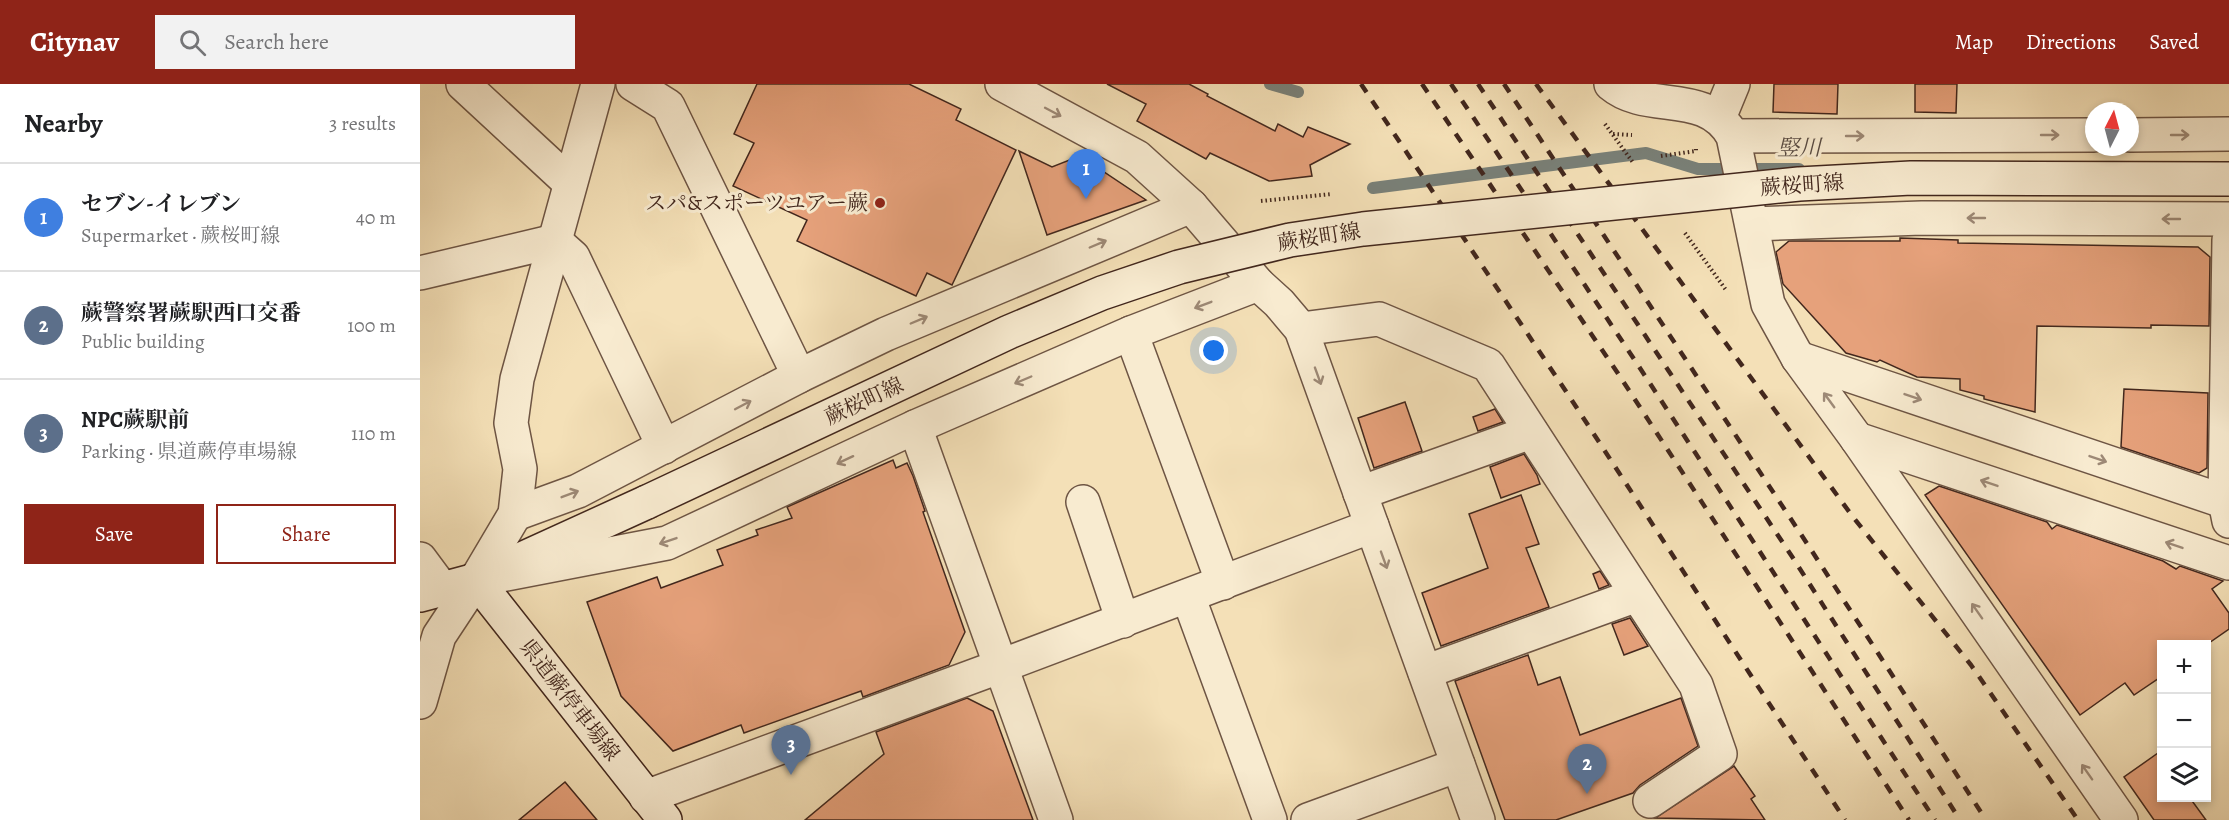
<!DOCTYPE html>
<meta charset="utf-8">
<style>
:root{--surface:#fff;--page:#f2f2f2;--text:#202124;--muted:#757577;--line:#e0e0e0;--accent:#8f2418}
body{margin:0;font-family:Alegreya,"Noto Serif JP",serif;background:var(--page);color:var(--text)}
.controls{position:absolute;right:18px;bottom:18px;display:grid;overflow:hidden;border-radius:0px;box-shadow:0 3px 9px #0003}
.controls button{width:54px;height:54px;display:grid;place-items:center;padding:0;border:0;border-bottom:2px solid var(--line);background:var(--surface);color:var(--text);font:30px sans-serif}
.compass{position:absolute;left:1665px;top:18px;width:54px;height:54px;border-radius:50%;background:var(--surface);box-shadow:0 3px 9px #0003;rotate:6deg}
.you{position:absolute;left:794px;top:267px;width:21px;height:21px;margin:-15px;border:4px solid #fff;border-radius:50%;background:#1a73e8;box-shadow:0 0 0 9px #1a73e833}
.badge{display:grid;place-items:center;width:39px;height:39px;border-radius:50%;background:var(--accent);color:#fff;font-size:20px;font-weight:700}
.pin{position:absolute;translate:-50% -50px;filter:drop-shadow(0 2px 3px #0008)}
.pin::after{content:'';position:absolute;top:32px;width:21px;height:18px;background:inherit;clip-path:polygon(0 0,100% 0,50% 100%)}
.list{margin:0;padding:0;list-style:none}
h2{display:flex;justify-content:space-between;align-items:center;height:78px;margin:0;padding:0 24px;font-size:26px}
h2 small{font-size:20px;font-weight:400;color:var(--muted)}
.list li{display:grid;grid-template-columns:39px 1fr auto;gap:18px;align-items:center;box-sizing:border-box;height:108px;padding:0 24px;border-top:2px solid var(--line)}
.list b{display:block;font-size:22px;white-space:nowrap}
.list p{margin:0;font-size:20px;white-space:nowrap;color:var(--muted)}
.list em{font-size:20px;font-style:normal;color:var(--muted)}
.actions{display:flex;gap:12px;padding:18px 24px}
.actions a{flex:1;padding:14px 0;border:2px solid var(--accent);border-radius:0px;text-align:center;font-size:21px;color:var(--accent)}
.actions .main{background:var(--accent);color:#fff}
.icon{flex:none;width:33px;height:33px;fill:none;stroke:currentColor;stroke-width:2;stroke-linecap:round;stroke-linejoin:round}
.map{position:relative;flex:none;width:1809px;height:736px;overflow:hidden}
header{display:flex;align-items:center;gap:36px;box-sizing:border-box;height:84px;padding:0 30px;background:var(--accent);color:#fff}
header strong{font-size:28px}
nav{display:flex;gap:33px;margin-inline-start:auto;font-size:21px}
.search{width:420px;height:54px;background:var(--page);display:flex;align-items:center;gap:15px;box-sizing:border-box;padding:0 21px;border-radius:0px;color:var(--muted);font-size:22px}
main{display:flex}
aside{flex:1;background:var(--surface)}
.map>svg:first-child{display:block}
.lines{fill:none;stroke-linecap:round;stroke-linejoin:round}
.stream{stroke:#798078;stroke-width:12}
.building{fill:#e6a17b;stroke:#42271d;stroke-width:1.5}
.minor-casing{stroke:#6e5544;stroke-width:36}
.tertiary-casing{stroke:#6e5544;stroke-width:36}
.secondary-casing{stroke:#42271d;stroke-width:36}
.path{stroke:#42271d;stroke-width:4;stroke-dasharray:1.5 3;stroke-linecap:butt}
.minor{stroke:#f8ebd0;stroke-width:33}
.tertiary{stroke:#f8ebd0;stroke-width:33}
.secondary{stroke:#f8ebd0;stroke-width:33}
.rail{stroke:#42271d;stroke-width:4.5;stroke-dasharray:10 10;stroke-linecap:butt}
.secondary-bridge-casing{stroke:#42271d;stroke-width:36;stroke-linecap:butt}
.secondary-bridge{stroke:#f8ebd0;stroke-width:33}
.oneway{stroke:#9d8976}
.poi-dot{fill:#8f2418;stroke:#f8ebd0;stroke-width:2}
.labels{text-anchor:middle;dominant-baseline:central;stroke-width:6;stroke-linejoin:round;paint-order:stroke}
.street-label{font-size:21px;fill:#42271d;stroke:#f8ebd0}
.poi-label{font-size:21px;fill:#42271d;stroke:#f8ebd0;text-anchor:end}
.water-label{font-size:22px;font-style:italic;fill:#594c43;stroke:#f8ebd0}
</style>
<header>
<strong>Citynav</strong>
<div class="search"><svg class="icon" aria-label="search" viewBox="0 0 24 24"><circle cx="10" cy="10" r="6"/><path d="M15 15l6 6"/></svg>Search here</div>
<nav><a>Map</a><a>Directions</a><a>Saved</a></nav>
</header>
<main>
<aside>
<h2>Nearby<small>3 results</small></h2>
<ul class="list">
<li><span class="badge" style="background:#3f7fe0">1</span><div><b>セブン-イレブン</b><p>Supermarket · 蕨桜町線</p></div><em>40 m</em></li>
<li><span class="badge" style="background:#5c6f8a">2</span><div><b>蕨警察署蕨駅西口交番</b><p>Public building</p></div><em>100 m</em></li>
<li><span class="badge" style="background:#5c6f8a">3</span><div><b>NPC蕨駅前</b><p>Parking · 県道蕨停車場線</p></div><em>110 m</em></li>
</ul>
<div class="actions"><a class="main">Save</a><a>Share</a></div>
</aside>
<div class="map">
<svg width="1809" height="736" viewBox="0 0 1809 736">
<rect width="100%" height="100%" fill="#f4e0b7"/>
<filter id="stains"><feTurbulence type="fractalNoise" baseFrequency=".00333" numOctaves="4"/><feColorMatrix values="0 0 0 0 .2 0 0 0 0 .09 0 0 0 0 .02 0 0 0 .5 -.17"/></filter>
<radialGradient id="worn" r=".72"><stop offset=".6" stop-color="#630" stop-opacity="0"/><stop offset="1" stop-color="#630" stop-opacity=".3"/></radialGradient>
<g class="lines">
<g class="stream">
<path d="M850 0 878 8"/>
<path d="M953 104 1226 69 1278 85H1379"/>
</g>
</g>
<g class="building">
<path d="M337 0H489L541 25 536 36 596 66 532 201 507 189 496 212 377 157 387 136 313 102 334 59 314 50Z"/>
<path d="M687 0H769L788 10 787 12 855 47 858 40 883 53 888 43 930 60 890 81 892 92 849 97 790 69 786 75 717 37 726 20Z"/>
<path d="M1354 0H1418L1417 30 1353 28Z"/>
<path d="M1495 0H1537L1536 29 1495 28Z"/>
<path d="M599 67 632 83 652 75 681 86 726 116 627 151Z"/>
<path d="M1480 154 1538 156V159L1778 163 1790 173 1789 242 1731 241V244L1617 242 1615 328 1564 315V312L1540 306V295L1497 293 1460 276 1457 278 1426 269 1363 200 1356 168 1369 157H1480Z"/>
<path d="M1704 305 1788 309 1787 384 1779 389 1701 363Z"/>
<path d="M985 318 1002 367 954 384 938 334Z"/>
<path d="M1075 325 1083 338 1058 347 1053 333Z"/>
<path d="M1104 370 1117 391 1120 400 1081 414 1070 383Z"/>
<path d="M473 376 476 384 487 379 493 392 505 427 503 428 545 548 529 581 443 613 441 607 324 649 321 641 253 667 201 612 167 518 237 493 241 504 303 481 297 466 338 451 336 446 372 434 367 423Z"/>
<path d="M1519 402 1627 438 1632 445 1637 441 1743 477 1756 485 1760 482 1803 497 1792 505 1809 529V545L1786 561H1742V592L1714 611 1705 599 1660 631 1505 411Z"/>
<path d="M1101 411 1119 460 1106 464 1129 523 1021 562 1002 509 1068 484 1049 430Z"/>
<path d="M1180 487 1189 501 1179 505 1173 490Z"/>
<path d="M1210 534 1228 562 1204 571 1192 540Z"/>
<path d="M1108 571 1118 601 1140 593 1160 651 1261 614 1278 662 1220 701 1213 709 1136 736H1085L1035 597Z"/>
<path d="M547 614 573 627 613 736H385L464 670 456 648Z"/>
<path d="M1738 669 1742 674V714H1770L1786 736H1734L1704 693Z"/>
<path d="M1314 682 1335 712 1331 715 1345 736 1235 734Z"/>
<path d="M145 698 177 736H99Z"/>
</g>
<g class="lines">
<defs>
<g id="minor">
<path d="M43 0 150 99"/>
<path d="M213 0 248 22 379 292"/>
<path d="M582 0 717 73 771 122 838 200 859 219 881 245 1058 736"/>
<path d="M1191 0C1228 31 1285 3 1313 52L1348 220 1378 274 1437 355 1701 736"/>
<path d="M1299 34 1313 0"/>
<path d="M1710 51 1809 50"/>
<path d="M1313 52 1674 51"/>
<path d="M1332 140 1502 134 1809 135"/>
<path d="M1809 156 1805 417 1809 437"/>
<path d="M0 189 135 157 153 173 244 363"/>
<path d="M881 245 959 235 1068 281 1276 601 1300 670 1230 717"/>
<path d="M711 249 803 499"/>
<path d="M1378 274 1809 419"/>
<path d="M495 343 636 736"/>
<path d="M1437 355 1809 479"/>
<path d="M940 409 1111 348"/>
<path d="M663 418 703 537"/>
<path d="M95 430 158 407 379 292 466 250 771 122"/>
<path d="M0 475 23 506"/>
<path d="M81 491 247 459 495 343 711 249 838 200"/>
<path d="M768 512 850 736"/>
<path d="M1005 588 1217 511"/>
<path d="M226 713 581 582 952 442"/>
<path d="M888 736 1038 681"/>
</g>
<path id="tertiary" d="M0 618 19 552 56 496 95 430 100 385 91 339 97 295 178 0"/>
<g id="secondary">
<path d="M56 496 245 736"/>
<path d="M0 511 56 496 227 418"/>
</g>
</defs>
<use href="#minor" class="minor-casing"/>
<use href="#tertiary" class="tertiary-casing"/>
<use href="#secondary" class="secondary-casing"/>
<g class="path">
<path d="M1185 40 1214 80"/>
<path d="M1193 50 1212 51"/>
<path d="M1241 72 1276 67V65"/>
<path d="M841 117 912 110"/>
<path d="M1265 149 1306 206"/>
</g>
<use href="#minor" class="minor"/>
<use href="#tertiary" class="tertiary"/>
<use href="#secondary" class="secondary"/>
<g class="rail">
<path d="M941 0 1151 315 1425 736"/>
<path d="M1002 0 1197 288 1489 736"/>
<path d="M1031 0 1214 275 1515 736"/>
<path d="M1058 0 1373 474 1540 736"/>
<path d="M1084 0 1388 461 1566 736"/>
<path d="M1116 0 1433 433 1551 581 1658 736"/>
</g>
<defs>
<path id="secondary-bridge" d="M227 418 589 248 682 209 759 183 870 156 943 145 1379 100 1491 94 1809 95"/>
</defs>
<use href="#secondary-bridge" class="secondary-bridge-casing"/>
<use href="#secondary-bridge" class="secondary-bridge"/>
</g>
<defs><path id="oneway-shaft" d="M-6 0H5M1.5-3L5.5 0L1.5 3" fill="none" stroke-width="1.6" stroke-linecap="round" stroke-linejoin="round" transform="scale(1.5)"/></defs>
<g class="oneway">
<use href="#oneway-shaft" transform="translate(633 28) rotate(28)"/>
<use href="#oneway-shaft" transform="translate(1630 51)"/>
<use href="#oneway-shaft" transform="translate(1760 51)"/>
<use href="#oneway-shaft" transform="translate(1435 52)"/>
<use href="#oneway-shaft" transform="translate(1556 134) rotate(-180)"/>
<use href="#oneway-shaft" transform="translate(1751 135) rotate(-180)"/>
<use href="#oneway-shaft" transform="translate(678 160) rotate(-23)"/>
<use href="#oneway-shaft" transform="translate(783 221) rotate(159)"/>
<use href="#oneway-shaft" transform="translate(499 236) rotate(-23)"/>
<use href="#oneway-shaft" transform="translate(898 292) rotate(70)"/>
<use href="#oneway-shaft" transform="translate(603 296) rotate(157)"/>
<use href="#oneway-shaft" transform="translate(1493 313) rotate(19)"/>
<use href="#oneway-shaft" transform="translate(1409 316) rotate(-126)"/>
<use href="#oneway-shaft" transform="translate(323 321) rotate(-28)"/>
<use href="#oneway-shaft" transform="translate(1678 375) rotate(19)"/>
<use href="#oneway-shaft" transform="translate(425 376) rotate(155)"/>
<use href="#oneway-shaft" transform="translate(1569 399) rotate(-161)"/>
<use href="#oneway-shaft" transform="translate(150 410) rotate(-21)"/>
<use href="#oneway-shaft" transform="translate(248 457) rotate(161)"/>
<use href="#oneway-shaft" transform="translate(1754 461) rotate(-161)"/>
<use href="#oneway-shaft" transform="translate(964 476) rotate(70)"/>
<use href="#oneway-shaft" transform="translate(1557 527) rotate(-125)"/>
<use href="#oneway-shaft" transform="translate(1667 688) rotate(-125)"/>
</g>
<circle class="poi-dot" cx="460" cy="119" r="6"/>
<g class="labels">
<g class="street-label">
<text transform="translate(1382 101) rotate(-4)">蕨桜町線</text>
<text transform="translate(899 153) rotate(-9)">蕨桜町線</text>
<text transform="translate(444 317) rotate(-25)">蕨桜町線</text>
<text transform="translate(150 616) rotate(52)">県道蕨停車場線</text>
</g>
<g class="poi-label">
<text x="448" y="119">スパ&amp;スポーツユアー蕨</text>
</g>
<g class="water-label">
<text x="1379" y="64">竪川</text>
</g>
</g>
<rect width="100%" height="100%" filter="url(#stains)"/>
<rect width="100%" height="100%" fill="url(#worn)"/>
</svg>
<div class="controls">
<button>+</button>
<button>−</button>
<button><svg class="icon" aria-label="layers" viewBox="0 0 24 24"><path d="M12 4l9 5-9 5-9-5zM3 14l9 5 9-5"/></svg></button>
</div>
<svg class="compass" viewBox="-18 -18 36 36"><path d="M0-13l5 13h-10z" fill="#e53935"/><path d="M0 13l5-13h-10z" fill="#757577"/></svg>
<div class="you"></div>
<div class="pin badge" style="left:666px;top:115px;background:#3f7fe0">1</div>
<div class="pin badge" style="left:1167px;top:710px;background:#5c6f8a">2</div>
<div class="pin badge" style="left:371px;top:691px;background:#5c6f8a">3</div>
</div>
</main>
